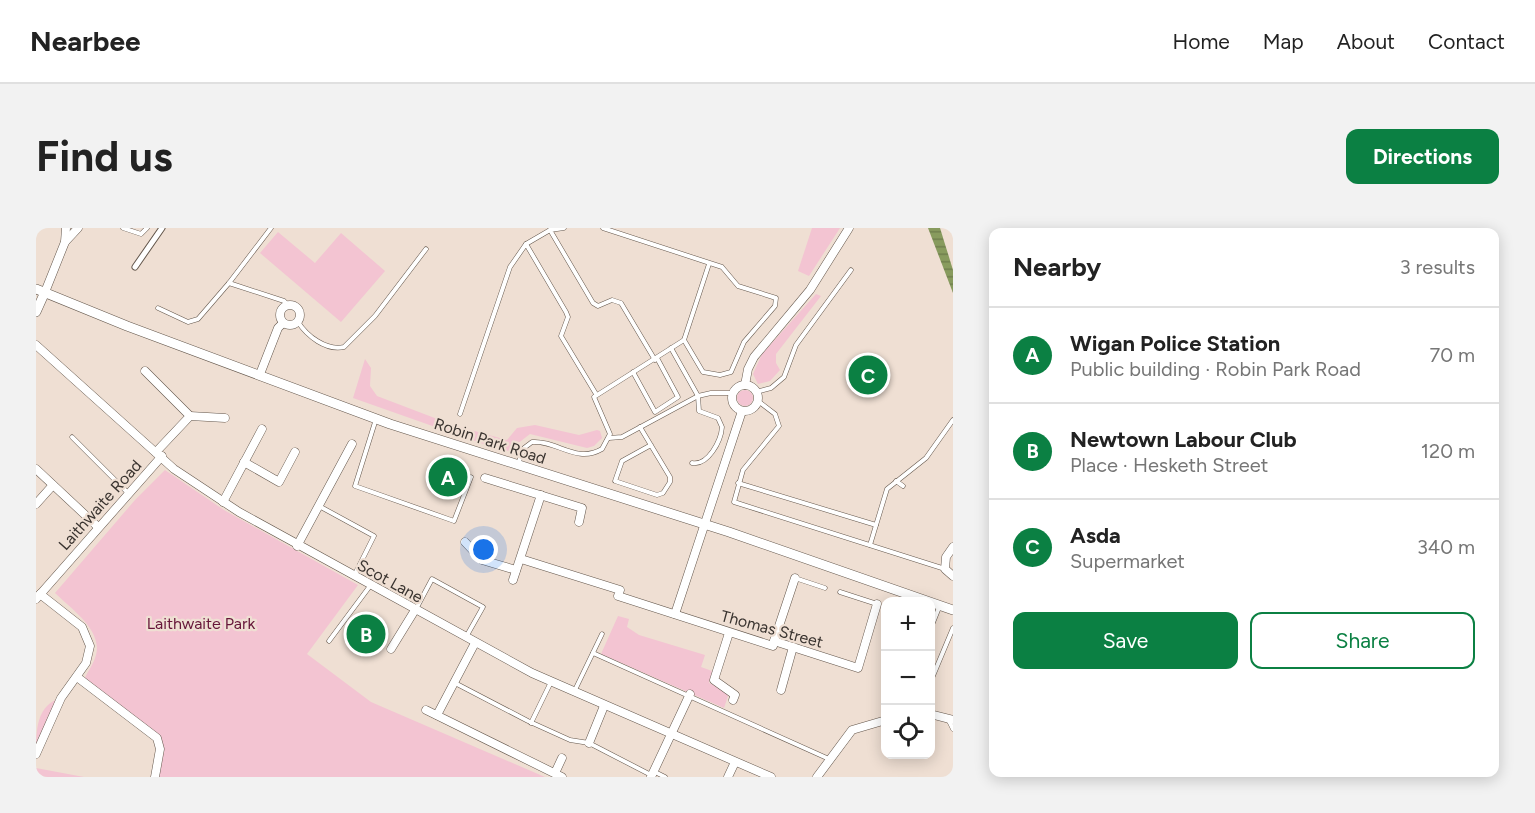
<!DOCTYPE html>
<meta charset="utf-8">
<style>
:root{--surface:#fff;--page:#f2f2f2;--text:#222;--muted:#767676;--line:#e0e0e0;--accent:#0b8043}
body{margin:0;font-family:Figtree,sans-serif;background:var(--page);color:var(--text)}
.controls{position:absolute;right:18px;bottom:18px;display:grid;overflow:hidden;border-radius:12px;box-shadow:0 3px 15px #0003}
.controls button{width:54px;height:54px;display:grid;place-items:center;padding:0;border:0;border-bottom:2px solid var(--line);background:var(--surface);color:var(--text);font:30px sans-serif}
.you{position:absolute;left:448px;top:322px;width:21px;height:21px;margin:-15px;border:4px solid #fff;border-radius:50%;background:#1a73e8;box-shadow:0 0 0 9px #1a73e833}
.badge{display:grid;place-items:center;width:39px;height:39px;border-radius:50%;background:var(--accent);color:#fff;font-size:20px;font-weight:700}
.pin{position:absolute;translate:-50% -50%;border:3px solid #fff;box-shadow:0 2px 6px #0006}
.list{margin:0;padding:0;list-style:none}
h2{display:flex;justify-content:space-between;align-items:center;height:78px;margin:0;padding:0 24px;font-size:26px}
h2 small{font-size:20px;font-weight:400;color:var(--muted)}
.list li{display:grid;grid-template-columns:39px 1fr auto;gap:18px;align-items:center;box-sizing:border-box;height:96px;padding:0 24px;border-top:2px solid var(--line)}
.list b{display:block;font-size:22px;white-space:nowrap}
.list p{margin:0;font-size:20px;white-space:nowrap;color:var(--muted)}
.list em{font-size:20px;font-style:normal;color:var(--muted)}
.actions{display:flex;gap:12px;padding:18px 24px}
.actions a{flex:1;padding:14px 0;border:2px solid var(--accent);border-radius:12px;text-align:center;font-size:21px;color:var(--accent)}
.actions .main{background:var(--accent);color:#fff}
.icon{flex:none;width:33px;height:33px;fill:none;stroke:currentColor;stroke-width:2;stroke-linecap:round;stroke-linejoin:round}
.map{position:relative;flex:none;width:917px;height:549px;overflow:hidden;border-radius:12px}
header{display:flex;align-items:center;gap:36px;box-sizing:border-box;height:84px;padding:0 30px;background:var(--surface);border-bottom:2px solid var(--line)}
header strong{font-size:28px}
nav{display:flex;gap:33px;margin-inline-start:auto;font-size:21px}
.intro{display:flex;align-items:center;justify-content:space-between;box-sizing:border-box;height:144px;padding:0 36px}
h1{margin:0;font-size:42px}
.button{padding:15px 27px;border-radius:12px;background:var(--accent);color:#fff;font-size:21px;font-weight:700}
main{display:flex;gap:36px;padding:0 36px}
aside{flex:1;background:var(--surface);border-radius:12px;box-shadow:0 3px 15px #0003}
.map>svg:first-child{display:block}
.green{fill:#f3c4d2}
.water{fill:url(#water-rules)}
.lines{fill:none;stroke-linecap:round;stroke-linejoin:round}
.service-casing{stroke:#64574c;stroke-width:5}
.pedestrian-casing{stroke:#64574c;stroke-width:7}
.minor-casing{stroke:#64574c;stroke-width:9}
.tertiary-casing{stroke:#64574c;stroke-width:10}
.service{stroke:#fff;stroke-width:4}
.pedestrian{stroke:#fff;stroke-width:5}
.minor{stroke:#fff;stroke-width:8}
.tertiary{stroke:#fff;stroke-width:9}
.labels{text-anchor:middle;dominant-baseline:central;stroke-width:4.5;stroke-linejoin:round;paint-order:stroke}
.street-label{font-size:16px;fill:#3a3430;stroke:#efdfd3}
.park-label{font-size:16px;fill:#661639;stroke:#efdfd3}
</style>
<header>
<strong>Nearbee</strong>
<nav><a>Home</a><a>Map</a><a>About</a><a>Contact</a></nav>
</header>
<div class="intro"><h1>Find us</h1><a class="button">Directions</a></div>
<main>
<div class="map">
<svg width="917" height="549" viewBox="0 0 917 549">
<defs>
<pattern id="water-rules" width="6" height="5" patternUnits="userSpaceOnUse" patternTransform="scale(1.5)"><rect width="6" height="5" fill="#889b5e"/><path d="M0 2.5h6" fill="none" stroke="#707f4e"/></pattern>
</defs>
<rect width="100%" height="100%" fill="#efdfd3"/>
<g class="green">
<path d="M776 0H804L773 48 762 43Z"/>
<path d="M242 4 279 35 305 5 349 43 305 94 224 25Z"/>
<path d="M780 66 785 68 740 126V135L744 142 734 153 722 156 717 146 726 126Z"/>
<path d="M329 131 335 140 334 158 341 168 417 197 471 212 481 200 499 197 543 207 561 202 564 203 566 210 558 218 551 220 494 206 472 223 456 219 317 170Z"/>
<circle cx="709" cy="170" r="8"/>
<path d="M129 242 188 282 322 357 271 426 335 474 509 549H123L128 522 125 511 49 450C52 443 58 435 60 427 67 402 34 380 19 365L99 272Z"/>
<path d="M582 388 593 391 591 399 603 407 669 427 665 439 676 443 673 455 689 462 692 468 688 480 565 426Z"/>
<path d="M25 470 0 526C0 503 0 477 25 470Z"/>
<path d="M0 540 48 549H0Z"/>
</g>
<path class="water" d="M892 0H904L917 42V65Z"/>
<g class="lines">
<defs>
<g id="service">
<path d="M87 0 105 6 111 0"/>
<path d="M528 0 514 2 557 75 562 78 576 72 585 75 619 132"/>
<path d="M567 0 686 39 702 58 740 70 739 78 708 114 695 144 684 147 667 144 648 112"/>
<path d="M490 16 514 2"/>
<path d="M193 55 235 0"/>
<path d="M122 80 152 94 162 91 193 55 248 73 253 78"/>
<path d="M262 94C271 108 290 123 308 119L339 88 390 21"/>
<path d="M635 120 662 168 663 183 682 190 686 199C685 213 672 238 656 235"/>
<path d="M597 144 619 184 642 169 621 130"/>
<path d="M720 164 735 160 748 149 760 117 815 42"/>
<path d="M722 173 739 186 743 198 707 242 698 274 909 341"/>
<path d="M424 186 474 39 490 16 530 84 532 89 525 108 560 166"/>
<path d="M340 191 319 258 418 293 435 249"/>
<path d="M604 199 634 249V254L627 265 621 267 579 253 586 233 615 217"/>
<path d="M36 209 92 265"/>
<path d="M573 210 586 209 662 168 675 165H696"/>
<path d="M482 236 488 220 496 214C521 212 540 236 566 221L574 206 558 169 648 112 673 36"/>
<path d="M860 253 867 258"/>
<path d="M702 255 840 297"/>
<path d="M283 278 338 308 318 348"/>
<path d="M834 317 851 261 890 230 917 192"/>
<path d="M759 350 789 360"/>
<path d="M804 364 841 376"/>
<path d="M380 381 396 351 447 379 430 409"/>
<path d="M894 402 904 377"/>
<path d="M293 413 334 358"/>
<path d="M557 425 793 531"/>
<path d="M419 455 492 493 534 512 553 515 615 547"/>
<path d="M894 455 917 400"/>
<path d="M538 464 566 406"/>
<path d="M912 491 917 501"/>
<path d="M495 495 515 454"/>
<path d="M619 544 629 549"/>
</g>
<path id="pedestrian" d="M99 39 126 0"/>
<g id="minor">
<path d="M29 14 42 0"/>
<path d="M9 64 29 14 30 0"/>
<circle cx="254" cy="87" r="10"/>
<path d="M0 117 138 241 203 284 496 445 735 549"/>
<path d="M109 143 154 188 120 224"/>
<path d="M224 146 242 100 247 95"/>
<circle cx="709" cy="170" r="13"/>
<path d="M709 157 712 141 718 129 774 62 813 0"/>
<path d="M154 188 189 190"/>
<path d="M208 234 243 254 259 224"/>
<path d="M0 241 61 298"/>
<path d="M449 250 546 280 543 294"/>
<path d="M187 274 226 201"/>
<path d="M0 276 17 257"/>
<path d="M429 314 446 332 480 342"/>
<path d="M261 318 316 216"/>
<path d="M917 319 910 329 909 341 917 348"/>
<path d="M485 331 584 362 582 368 737 418 738 413 822 440 841 376"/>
<path d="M477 352 505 267"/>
<path d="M0 371 126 228"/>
<path d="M639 386 706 183"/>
<path d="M693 405 678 452 699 467 697 472"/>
<path d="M738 413 759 350"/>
<path d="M355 421 379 382"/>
<path d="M41 449 121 510 124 521 119 549"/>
<path d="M745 462 757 419"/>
<path d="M390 482 526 549"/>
<path d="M894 486 917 492"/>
<path d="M401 487 439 415"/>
<path d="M553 515 568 478"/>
<path d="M0 526 25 470 50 435 54 418 46 399 4 366"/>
<path d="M519 545 526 530"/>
<path d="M615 549 654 466"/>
<path d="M692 549 699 534"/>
<path d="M781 549 816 502 850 492"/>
</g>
<g id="tertiary">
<path d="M0 61 91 98 354 196 693 304 917 382"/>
<path d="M0 84 9 64"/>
</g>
</defs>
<use href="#service" class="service-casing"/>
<use href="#pedestrian" class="pedestrian-casing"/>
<use href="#minor" class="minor-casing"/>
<use href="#tertiary" class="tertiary-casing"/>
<use href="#service" class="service"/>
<use href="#pedestrian" class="pedestrian"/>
<use href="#minor" class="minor"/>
<use href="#tertiary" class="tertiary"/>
</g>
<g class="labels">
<g class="street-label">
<text transform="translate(454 213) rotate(18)">Robin Park Road</text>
<text transform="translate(64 277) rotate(-48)">Laithwaite Road</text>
<text transform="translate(354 353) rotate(29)">Scot Lane</text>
<text transform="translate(736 401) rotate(15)">Thomas Street</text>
</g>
<g class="park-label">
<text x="165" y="395">Laithwaite Park</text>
</g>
</g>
</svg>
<div class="controls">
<button>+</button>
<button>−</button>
<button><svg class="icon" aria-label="locate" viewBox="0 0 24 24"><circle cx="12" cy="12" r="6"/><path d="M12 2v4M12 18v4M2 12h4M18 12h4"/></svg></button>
</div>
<div class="you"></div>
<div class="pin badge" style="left:412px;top:249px">A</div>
<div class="pin badge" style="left:330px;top:406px">B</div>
<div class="pin badge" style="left:832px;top:147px">C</div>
</div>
<aside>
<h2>Nearby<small>3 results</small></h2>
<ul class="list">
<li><span class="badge">A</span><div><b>Wigan Police Station</b><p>Public building · Robin Park Road</p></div><em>70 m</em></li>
<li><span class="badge">B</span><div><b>Newtown Labour Club</b><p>Place · Hesketh Street</p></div><em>120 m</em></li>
<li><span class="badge">C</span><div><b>Asda</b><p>Supermarket</p></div><em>340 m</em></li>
</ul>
<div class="actions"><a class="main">Save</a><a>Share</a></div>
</aside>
</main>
